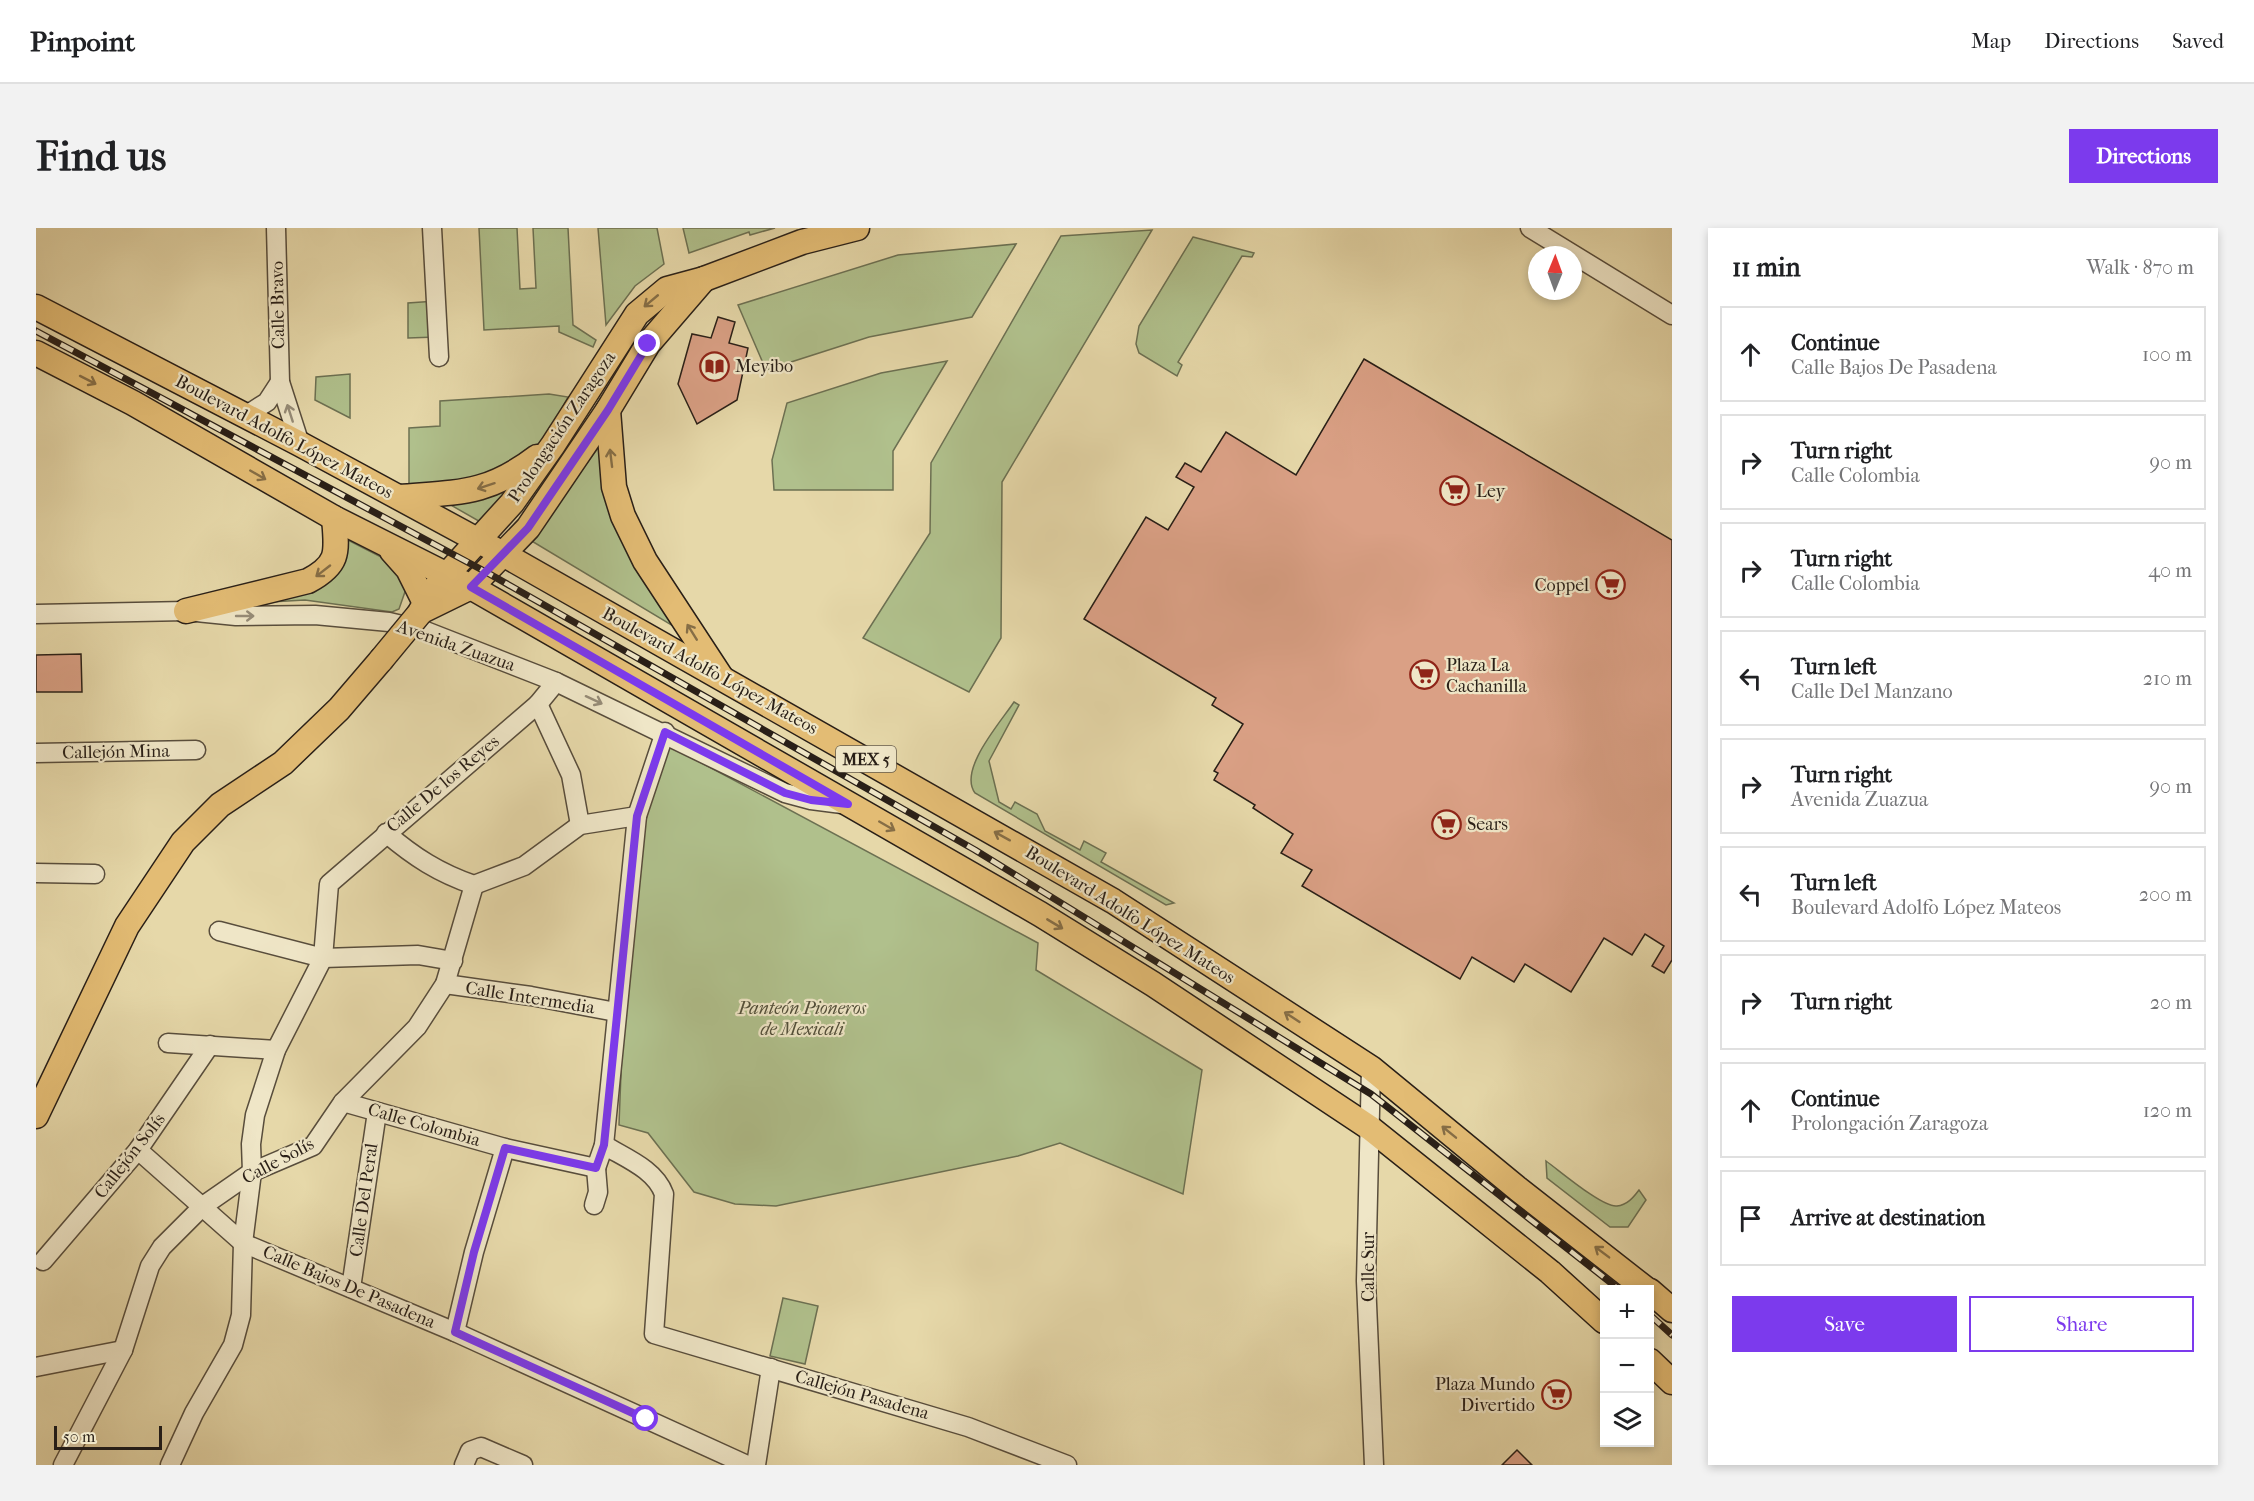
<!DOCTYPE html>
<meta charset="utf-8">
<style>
:root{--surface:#fff;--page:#f2f2f2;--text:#202124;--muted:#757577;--line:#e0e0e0;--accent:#7c3aed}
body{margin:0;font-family:"IM FELL French Canon",serif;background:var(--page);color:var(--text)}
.controls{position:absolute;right:18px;bottom:18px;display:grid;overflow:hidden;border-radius:0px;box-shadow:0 3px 9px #0003}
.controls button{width:54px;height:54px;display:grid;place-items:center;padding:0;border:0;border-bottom:2px solid var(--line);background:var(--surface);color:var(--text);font:30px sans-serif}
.compass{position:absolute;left:1492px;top:18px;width:54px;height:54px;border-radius:50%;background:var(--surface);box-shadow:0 3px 9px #0003;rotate:1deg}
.scale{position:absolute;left:18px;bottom:15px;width:108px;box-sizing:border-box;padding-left:6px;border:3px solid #291f17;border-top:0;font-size:16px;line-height:21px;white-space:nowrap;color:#291f17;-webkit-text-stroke:4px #efe6c7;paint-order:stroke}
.stop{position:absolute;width:18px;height:18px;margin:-14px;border:4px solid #7c3aed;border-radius:50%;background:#fff}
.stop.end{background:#7c3aed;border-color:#fff;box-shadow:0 2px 6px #0008}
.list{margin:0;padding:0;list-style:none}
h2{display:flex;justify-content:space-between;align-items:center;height:78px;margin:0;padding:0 24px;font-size:26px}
h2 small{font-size:20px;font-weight:400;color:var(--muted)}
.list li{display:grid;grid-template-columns:39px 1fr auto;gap:18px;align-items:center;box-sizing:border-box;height:96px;margin:0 12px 12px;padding:0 12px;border:2px solid var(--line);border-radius:0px}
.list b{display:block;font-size:22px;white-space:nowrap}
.list p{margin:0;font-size:20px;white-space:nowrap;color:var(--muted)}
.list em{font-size:20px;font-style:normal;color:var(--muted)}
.actions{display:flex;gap:12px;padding:18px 24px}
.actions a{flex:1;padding:14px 0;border:2px solid var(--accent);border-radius:0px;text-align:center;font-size:21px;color:var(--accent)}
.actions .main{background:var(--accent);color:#fff}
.icon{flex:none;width:33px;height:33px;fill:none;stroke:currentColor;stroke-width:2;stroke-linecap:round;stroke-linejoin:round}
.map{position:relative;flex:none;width:1636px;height:1237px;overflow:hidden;border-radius:0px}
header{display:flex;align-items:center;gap:36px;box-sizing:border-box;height:84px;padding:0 30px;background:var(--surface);border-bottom:2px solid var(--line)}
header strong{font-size:28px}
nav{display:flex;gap:33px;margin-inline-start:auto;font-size:21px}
.intro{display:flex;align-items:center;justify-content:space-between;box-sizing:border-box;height:144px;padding:0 36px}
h1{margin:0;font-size:42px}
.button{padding:15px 27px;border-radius:0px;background:var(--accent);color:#fff;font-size:21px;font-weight:700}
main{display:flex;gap:36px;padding:0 36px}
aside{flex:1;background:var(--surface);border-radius:0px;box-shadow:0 3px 9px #0003}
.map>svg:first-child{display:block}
.green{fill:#b0c08c;stroke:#6c7052;stroke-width:1.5}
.building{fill:#daa085;stroke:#291f17;stroke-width:1.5}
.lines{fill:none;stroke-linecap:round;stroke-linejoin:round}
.minor-casing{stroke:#584d3c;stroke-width:21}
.major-casing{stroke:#291f17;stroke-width:27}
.minor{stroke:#efe6c7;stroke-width:18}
.major{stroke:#e3bc74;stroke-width:24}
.rail-casing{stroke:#291f17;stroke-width:7}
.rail{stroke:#efe6c7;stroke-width:4.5;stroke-dasharray:14;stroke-linecap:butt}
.major-bridge-casing{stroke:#291f17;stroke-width:27;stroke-linecap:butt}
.major-bridge{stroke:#e3bc74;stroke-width:24}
.oneway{stroke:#866e46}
.oneway2{stroke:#968c78}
.route{stroke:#7c3aed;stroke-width:8}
.labels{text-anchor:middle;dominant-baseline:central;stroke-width:4.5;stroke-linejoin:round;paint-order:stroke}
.shield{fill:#efe6c7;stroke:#645b4c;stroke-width:1.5}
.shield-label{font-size:16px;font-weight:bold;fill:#291f17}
.street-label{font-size:18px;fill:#291f17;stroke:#efe6c7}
.poi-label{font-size:18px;fill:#291f17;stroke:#efe6c7;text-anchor:start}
.park-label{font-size:18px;font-style:italic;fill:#524f3a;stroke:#efe6c7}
</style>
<header>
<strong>Pinpoint</strong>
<nav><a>Map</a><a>Directions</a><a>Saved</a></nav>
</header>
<div class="intro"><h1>Find us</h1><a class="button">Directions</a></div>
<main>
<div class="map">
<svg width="1636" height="1237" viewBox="0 0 1636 1237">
<rect width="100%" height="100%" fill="#e6d8a9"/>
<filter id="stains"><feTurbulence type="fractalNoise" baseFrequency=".00333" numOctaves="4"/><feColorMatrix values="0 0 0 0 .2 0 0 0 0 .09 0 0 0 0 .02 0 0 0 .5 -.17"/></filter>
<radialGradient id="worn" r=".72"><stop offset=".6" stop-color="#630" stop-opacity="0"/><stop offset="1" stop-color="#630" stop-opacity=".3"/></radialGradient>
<g class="green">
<path d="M443 0H481L484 61 500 60 497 0H532L537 97 560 112 557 119 523 104V98L448 102Z"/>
<path d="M562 0H621L628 36 599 58 570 97Z"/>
<path d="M647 0H739L714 7 713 4 653 25Z"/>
<path d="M1116 2 966 254 965 410 933 464 827 410 894 305 895 235 1025 8Z"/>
<path d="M1157 9 1218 25 1216 29 1206 28 1142 134 1146 137 1141 148 1103 125 1100 116 1103 98Z"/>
<path d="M980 16 936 89 833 109 730 142 702 77 862 27Z"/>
<path d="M400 73V109L372 110V75Z"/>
<path d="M911 133 857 223V262H738L736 232 751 175 845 145Z"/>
<path d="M314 146V190L279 172 280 149Z"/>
<path d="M513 166 532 169 509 212 466 246 385 261 373 256V200L404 198V173Z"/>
<path d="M565 216 647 404 494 312Z"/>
<path d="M495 242 448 296 406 272Z"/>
<path d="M308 310 353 333 371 358 363 381 356 384 269 372 234 374 266 363Z"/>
<path d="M978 474 983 477 953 533 963 574 975 581 979 574 1001 586 1009 603 1044 622 1048 613 1070 625 1065 634 1138 675 1130 677 939 565C922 542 964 495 978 474Z"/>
<path d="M628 520H636L664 534 1002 715 1000 742 1166 842 1147 966 1024 915 982 928 740 978 699 976 658 964 612 905 583 897 589 742 605 590Z"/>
<path d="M1510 933C1524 943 1567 980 1581 978 1591 977 1597 970 1603 962L1610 972 1592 999H1574L1511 950Z"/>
<path d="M747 1070 782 1078 769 1136 734 1128Z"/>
</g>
<g class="building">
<path d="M682 89 699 94 693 115 712 120 701 172 661 196 642 156 656 106 675 110Z"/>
<path d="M1328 131 1636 312V732L1628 745 1616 738 1628 718 1609 706 1596 727 1568 710 1535 764 1489 736 1478 754 1436 729 1424 751 1266 658 1276 642 1245 625 1257 606 1217 580 1219 577 1178 552 1182 545 1178 543 1207 496 1176 477 1180 470 1048 391 1110 289 1132 302 1158 259 1140 249 1149 235 1165 244 1190 204 1260 247Z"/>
<path d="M45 426 46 464H0V427Z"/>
<path d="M1481 1222 1496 1237H1466Z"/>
</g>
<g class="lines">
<defs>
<g id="minor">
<path d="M240 0 244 154 264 216"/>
<path d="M396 0 403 129"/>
<path d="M1494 0 1636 87"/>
<path d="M209 188 231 174 244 154"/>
<path d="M0 386 150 383 200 388 279 387 353 394 387 402 520 454 749 565 775 572 806 576"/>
<path d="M502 476 535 547 544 597"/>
<path d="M0 525 160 522"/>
<path d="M350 605C378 629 403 645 438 657L488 638 544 597 601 588"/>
<path d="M0 645 59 646"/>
<path d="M183 703 287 730 382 727 417 733"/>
<path d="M409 756 495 768 580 784"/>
<path d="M132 815 240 822"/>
<path d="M1335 840 1330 1053 1338 1237"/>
<path d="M307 874 469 920 560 940"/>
<path d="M568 917C589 930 619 941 628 966L618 1106 932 1199 1031 1237"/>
<path d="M102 922 207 1015 419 1104 711 1237"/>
<path d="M560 940 568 917 601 588 629 504"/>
<path d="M558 977 562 964 560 940"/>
<path d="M7 1033 102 922 174 817"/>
<path d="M315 1060 341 884"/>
<path d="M419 1104 438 1024 469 920"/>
<path d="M0 1139 87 1122"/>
<path d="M27 1237 87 1122 114 1038 126 1019 167 978 216 944 277 918 307 874 381 799 409 756 438 657"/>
<path d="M134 1237 158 1185 197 1117 205 1087 207 1015 216 944 215 916 219 887 240 822 287 730 293 656 502 476 520 454"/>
<path d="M428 1237 434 1223 445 1219 487 1237"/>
<path d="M720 1237 735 1140"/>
</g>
<g id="major">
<path d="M0 79 264 216 467 326 1077 673 1335 840 1482 961 1611 1062"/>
<path d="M0 125 97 175 298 290 435 359 1004 686 1117 756 1334 900 1514 1044 1568 1093"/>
<path d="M572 182 578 259 587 288 609 333 685 449"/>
<path d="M363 269C423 264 451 267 501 229"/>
<path d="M356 323 372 341 389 375"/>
<path d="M150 383 272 353C304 336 301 324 298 290"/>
<path d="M386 383 435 359 492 300 572 182 612 116 668 51"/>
<path d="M383 386 397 362 476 275 517 217 601 86 631 61 668 51 766 14 821 0"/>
<path d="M0 888 91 698 147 614 184 577 247 535 303 481 345 432"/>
<path d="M1614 1063 1636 1082"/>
<path d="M1614 1133 1636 1154"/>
</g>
</defs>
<use href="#minor" class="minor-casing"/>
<use href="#major" class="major-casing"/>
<use href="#minor" class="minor"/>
<use href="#major" class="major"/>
<defs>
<g id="rail">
<path d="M0 103 450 344 939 622 1335 866 1584 1062"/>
<path d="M1614 1087 1636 1107"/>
</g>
</defs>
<use href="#rail" class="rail-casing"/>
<use href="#rail" class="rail"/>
<defs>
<path id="major-bridge" d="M345 432 383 386"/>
</defs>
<use href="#major-bridge" class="major-bridge-casing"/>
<use href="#major-bridge" class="major-bridge"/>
</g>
<defs><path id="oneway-shaft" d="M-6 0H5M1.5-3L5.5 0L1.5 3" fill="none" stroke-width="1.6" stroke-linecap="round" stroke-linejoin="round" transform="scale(1.5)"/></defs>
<g class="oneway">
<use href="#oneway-shaft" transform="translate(615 73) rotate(140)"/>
<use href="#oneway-shaft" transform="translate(52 152) rotate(27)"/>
<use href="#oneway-shaft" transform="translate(575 230) rotate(-97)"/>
<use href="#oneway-shaft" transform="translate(222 247) rotate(30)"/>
<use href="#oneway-shaft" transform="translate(450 258) rotate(162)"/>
<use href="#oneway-shaft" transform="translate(287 343) rotate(142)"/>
<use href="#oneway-shaft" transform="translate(656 404) rotate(-122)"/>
<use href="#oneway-shaft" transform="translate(851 598) rotate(30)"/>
<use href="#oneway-shaft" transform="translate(966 608) rotate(-151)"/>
<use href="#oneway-shaft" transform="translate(1019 696) rotate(31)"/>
<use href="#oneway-shaft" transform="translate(1256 789) rotate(-147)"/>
<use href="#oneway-shaft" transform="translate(1413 904) rotate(-141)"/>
<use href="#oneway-shaft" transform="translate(1566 1024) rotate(-143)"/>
</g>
<g class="oneway2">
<use href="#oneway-shaft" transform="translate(254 185) rotate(-108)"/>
<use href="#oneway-shaft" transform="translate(209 388)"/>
<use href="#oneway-shaft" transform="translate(558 472) rotate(25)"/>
</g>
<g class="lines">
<path class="route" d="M610 1191 419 1104 438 1024 469 920 560 940 568 917 601 588 629 504 749 565 775 572 812 576 435 359 492 300 572 182 612 116"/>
</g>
<defs>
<symbol id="library-ring" viewBox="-11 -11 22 22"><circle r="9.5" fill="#efe6c7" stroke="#8f2418" stroke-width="1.5"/><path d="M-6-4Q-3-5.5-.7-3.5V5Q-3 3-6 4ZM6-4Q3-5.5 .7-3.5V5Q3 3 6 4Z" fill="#8f2418"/></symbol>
<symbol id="supermarket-ring" viewBox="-11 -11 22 22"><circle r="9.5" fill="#efe6c7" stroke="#8f2418" stroke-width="1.5"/><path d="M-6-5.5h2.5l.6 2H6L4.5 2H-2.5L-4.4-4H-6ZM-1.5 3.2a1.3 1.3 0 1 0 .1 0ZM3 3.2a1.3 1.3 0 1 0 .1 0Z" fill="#8f2418"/></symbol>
</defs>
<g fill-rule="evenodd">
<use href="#library-ring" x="662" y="122" width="33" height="33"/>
<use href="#supermarket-ring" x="1402" y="246" width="33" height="33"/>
<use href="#supermarket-ring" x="1558" y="340" width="33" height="33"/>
<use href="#supermarket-ring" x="1372" y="430" width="33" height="33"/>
<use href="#supermarket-ring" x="1394" y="580" width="33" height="33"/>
<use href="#supermarket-ring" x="1504" y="1150" width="33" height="33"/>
</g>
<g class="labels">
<rect class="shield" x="800" y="518" width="60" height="26" rx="4.5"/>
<g class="shield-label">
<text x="830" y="531">MEX 5</text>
</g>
<g class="street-label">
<text transform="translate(242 77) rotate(-91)">Calle Bravo</text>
<text transform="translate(526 199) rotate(-56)">Prolongación Zaragoza</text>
<text transform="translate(248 209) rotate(28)">Boulevard Adolfo López Mateos</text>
<text transform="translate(420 418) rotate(19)">Avenida Zuazua</text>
<text transform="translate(674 443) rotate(29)">Boulevard Adolfo López Mateos</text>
<text transform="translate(80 524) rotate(-1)">Callejón Mina</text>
<text transform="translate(407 556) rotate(-40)">Calle De los Reyes</text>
<text transform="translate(1094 687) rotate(32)">Boulevard Adolfo López Mateos</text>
<text transform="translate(494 770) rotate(9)">Calle Intermedia</text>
<text transform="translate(388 897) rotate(16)">Calle Colombia</text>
<text transform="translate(94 928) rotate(-52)">Callejón Solís</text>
<text transform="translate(242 933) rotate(-28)">Calle Solís</text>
<text transform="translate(328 972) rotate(-82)">Calle Del Peral</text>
<text transform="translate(1332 1039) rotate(-90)">Calle Sur</text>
<text transform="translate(313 1059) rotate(23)">Calle Bajos De Pasadena</text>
<text transform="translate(826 1167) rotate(16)">Callejón Pasadena</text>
</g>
<g class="poi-label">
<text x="699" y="138">Meyibo</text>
<text x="1440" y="263">Ley</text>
<text x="1553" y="357" text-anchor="end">Coppel</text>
<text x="1410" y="437">Plaza La<tspan x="1410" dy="21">Cachanilla</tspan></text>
<text x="1431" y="596">Sears</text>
<text x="1499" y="1156" text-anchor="end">Plaza Mundo<tspan x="1499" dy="21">Divertido</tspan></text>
</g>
<g class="park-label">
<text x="766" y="780">Panteón Pioneros<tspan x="766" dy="21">de Mexicali</tspan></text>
</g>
</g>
<rect width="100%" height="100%" filter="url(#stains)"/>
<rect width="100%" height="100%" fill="url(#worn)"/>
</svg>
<div class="controls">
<button>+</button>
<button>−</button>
<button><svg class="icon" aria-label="layers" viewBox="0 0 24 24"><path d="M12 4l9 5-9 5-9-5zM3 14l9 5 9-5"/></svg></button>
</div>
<svg class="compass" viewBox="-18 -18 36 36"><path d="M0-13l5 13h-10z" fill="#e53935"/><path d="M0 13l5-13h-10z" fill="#757577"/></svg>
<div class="scale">50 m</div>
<div class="stop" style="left:610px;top:1191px"></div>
<div class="stop end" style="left:612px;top:116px"></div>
</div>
<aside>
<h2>11 min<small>Walk · 870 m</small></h2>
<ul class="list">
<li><svg class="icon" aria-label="ahead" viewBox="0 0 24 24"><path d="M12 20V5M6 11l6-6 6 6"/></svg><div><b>Continue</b><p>Calle Bajos De Pasadena</p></div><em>100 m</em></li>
<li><svg class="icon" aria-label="right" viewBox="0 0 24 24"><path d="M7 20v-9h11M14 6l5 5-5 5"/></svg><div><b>Turn right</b><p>Calle Colombia</p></div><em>90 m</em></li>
<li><svg class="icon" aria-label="right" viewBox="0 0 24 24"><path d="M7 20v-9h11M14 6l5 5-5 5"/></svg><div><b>Turn right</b><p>Calle Colombia</p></div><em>40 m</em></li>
<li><svg class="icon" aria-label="left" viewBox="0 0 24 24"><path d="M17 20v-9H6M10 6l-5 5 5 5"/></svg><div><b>Turn left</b><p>Calle Del Manzano</p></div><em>210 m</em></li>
<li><svg class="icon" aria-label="right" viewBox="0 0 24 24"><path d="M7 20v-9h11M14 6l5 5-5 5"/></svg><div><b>Turn right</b><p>Avenida Zuazua</p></div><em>90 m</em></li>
<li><svg class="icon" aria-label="left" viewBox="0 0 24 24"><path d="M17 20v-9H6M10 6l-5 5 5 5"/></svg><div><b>Turn left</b><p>Boulevard Adolfo López Mateos</p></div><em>200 m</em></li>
<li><svg class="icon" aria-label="right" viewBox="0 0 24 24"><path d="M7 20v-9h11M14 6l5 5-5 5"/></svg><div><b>Turn right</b></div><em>20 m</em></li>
<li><svg class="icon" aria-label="ahead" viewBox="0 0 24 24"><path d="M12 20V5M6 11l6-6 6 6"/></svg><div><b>Continue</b><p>Prolongación Zaragoza</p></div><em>120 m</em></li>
<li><svg class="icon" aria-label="arrive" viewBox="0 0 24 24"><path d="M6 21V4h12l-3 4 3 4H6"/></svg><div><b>Arrive at destination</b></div></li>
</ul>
<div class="actions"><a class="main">Save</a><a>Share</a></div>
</aside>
</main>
